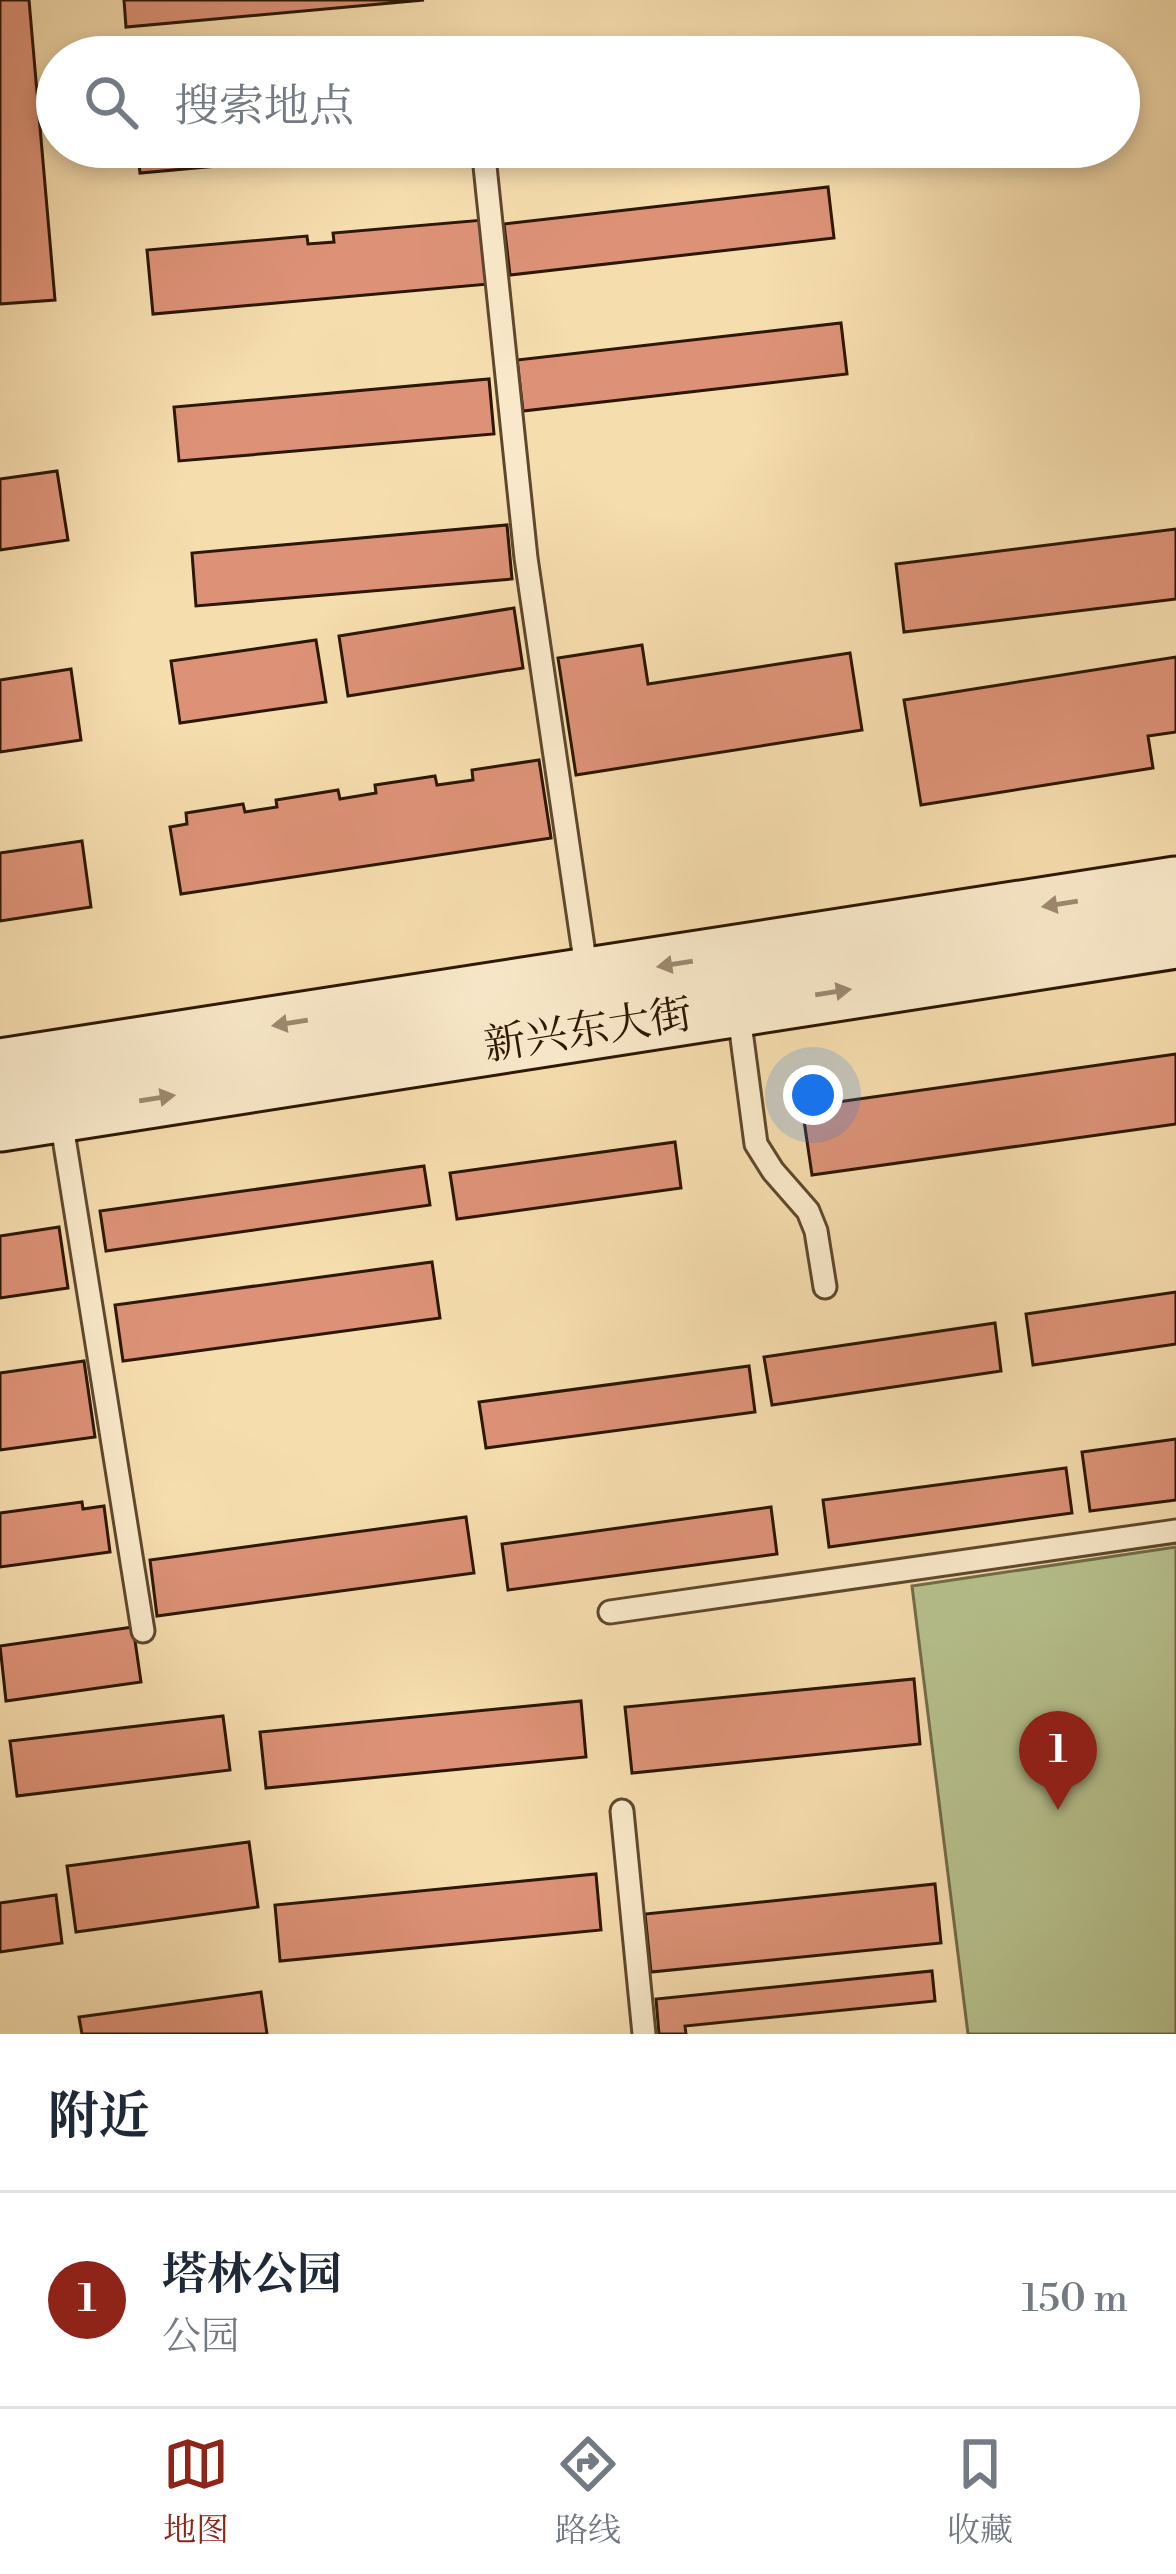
<!DOCTYPE html>
<html lang="zh">
<meta charset="utf-8">
<style>
:root{--surface:#fff;--page:#f2f2f3;--text:#1f2937;--muted:#747a83;--line:#e0e1e3;--accent:#8f2418}
body{margin:0;font-family:"Libre Bodoni","Noto Serif SC",serif;background:var(--page);color:var(--text)}
.you{position:absolute;left:813px;top:1095px;width:42px;height:42px;margin:-30px;border:9px solid #fff;border-radius:50%;background:#1a73e8;box-shadow:0 0 0 18px #1a73e833}
.badge{display:grid;place-items:center;width:78px;height:78px;border-radius:50%;background:var(--accent);color:#fff;font-size:39px;font-weight:700}
.pin{position:absolute;translate:-50% -99px;filter:drop-shadow(0 3px 6px #0008)}
.pin::after{content:'';position:absolute;top:63px;width:42px;height:36px;background:inherit;clip-path:polygon(0 0,100% 0,50% 100%)}
.list{margin:0;padding:0;list-style:none}
h2{display:flex;justify-content:space-between;align-items:center;height:156px;margin:0;padding:0 48px;font-size:51px}
h2 small{font-size:39px;font-weight:400;color:var(--muted)}
.list li{display:grid;grid-template-columns:78px 1fr auto;gap:36px;align-items:center;box-sizing:border-box;height:216px;padding:0 48px;border-top:3px solid var(--line)}
.list b{display:block;font-size:45px;white-space:nowrap}
.list p{margin:0;font-size:39px;white-space:nowrap;color:var(--muted)}
.list em{font-size:39px;font-style:normal;color:var(--muted)}
.icon{flex:none;width:66px;height:66px;fill:none;stroke:currentColor;stroke-width:2;stroke-linecap:round;stroke-linejoin:round}
.map{position:relative;flex:none;width:1176px;height:2034px;overflow:hidden}
.search{position:absolute;background:var(--surface);box-shadow:0 6px 18px #0003;left:36px;right:36px;top:36px;height:132px;display:flex;align-items:center;gap:30px;box-sizing:border-box;padding:0 42px;border-radius:66px;color:var(--muted);font-size:45px}
.sheet{height:372px;background:var(--surface)}
nav{display:flex;justify-content:space-around;align-items:center;box-sizing:border-box;height:168px;border-top:3px solid var(--line);background:var(--surface);font-size:33px;color:var(--muted)}
nav a{display:grid;justify-items:center;gap:6px}
nav .on{color:var(--accent)}
.map>svg:first-child{display:block}
.green{fill:#b7c28e;stroke:#726c48;stroke-width:3}
.building{fill:#dd9277;stroke:#2c1701;stroke-width:3}
.lines{fill:none;stroke-linecap:round;stroke-linejoin:round}
.service-casing{stroke:#5e482c;stroke-width:27}
.secondary-casing{stroke:#2c1701;stroke-width:63}
.service{stroke:#f9e9ca;stroke-width:21}
.secondary{stroke:#f9e9ca;stroke-width:57}
.oneway{fill:#9d8a70}
.labels{text-anchor:middle;dominant-baseline:central;stroke-width:9;stroke-linejoin:round;paint-order:stroke}
.street-label{font-size:42px;fill:#2c1701;stroke:#f9e9ca}
</style>
<div class="map">
<svg width="1176" height="2034" viewBox="0 0 1176 2034">
<rect width="100%" height="100%" fill="#f6ddae"/>
<filter id="stains"><feTurbulence type="fractalNoise" baseFrequency=".00167" numOctaves="4"/><feColorMatrix values="0 0 0 0 .2 0 0 0 0 .09 0 0 0 0 .02 0 0 0 .5 -.17"/></filter>
<radialGradient id="worn" r=".72"><stop offset=".6" stop-color="#630" stop-opacity="0"/><stop offset="1" stop-color="#630" stop-opacity=".3"/></radialGradient>
<path class="green" d="M1176 1547V2034H968L912 1586Z"/>
<g class="building">
<path d="M0 0H29L55 300 0 304Z"/>
<path d="M124 0H424L126 27Z"/>
<path d="M137 147H429L140 173Z"/>
<path d="M828 187 834 238 510 275 504 224Z"/>
<path d="M483 220 489 284 153 314 147 250 307 236 308 244 334 242 333 233Z"/>
<path d="M841 323 847 374 523 411 517 360Z"/>
<path d="M489 379 494 434 179 461 174 407Z"/>
<path d="M57 471 68 540 0 550V479Z"/>
<path d="M507 525 512 579 196 606 192 553Z"/>
<path d="M1176 529V599L904 632 896 564Z"/>
<path d="M514 608 523 668 348 696 339 636Z"/>
<path d="M316 640 326 702 180 723 171 661Z"/>
<path d="M642 645 648 684 850 653 862 730 576 775 558 658Z"/>
<path d="M1176 657V732L1148 736 1153 768 921 805 904 700Z"/>
<path d="M71 669 81 740 0 752V680Z"/>
<path d="M539 760 551 838 181 894 170 827 187 824 186 813 243 804 245 812 277 807 276 800 338 790 340 799 376 793 375 785 435 776 437 785 473 780 472 770Z"/>
<path d="M82 841 91 907 0 921V853Z"/>
<path d="M1176 1054V1124L812 1175 802 1107Z"/>
<path d="M675 1142 681 1188 457 1219 450 1173Z"/>
<path d="M424 1166 430 1205 106 1251 100 1211Z"/>
<path d="M59 1227 68 1288 0 1298V1236Z"/>
<path d="M432 1262 440 1318 123 1361 115 1305Z"/>
<path d="M1176 1292V1344L1033 1365 1026 1314Z"/>
<path d="M995 1323 1001 1371 772 1405 764 1357Z"/>
<path d="M84 1361 95 1437 0 1450V1373Z"/>
<path d="M749 1366 755 1412 486 1448 479 1402Z"/>
<path d="M1176 1439V1500L1090 1511 1082 1452Z"/>
<path d="M1066 1468 1072 1513 829 1547 823 1500Z"/>
<path d="M82 1502 83 1509 104 1506 110 1552 0 1567V1513Z"/>
<path d="M771 1507 777 1554 508 1590 502 1544Z"/>
<path d="M466 1517 474 1573 157 1616 150 1560Z"/>
<path d="M133 1627 141 1682 6 1701 0 1646Z"/>
<path d="M914 1679 920 1744 632 1773 625 1707Z"/>
<path d="M581 1701 586 1757 266 1788 260 1732Z"/>
<path d="M223 1716 230 1770 17 1796 10 1741Z"/>
<path d="M249 1842 258 1907 76 1932 67 1866Z"/>
<path d="M596 1874 601 1930 280 1961 275 1905Z"/>
<path d="M935 1884 941 1943 651 1972 645 1914Z"/>
<path d="M56 1895 62 1943 0 1952V1903Z"/>
<path d="M932 1971 935 2001 685 2026 686 2034H659L656 1999Z"/>
<path d="M261 1992 267 2034H82L79 2017Z"/>
</g>
<g class="lines">
<defs>
<g id="service">
<path d="M473 51V57"/>
<path d="M483 147 526 558 587 974"/>
<path d="M738 1008 756 1144 773 1171 808 1211 816 1231 825 1287"/>
<path d="M60 1113 143 1631"/>
<path d="M610 1612 1176 1531"/>
<path d="M622 1811 644 2034"/>
</g>
<g id="secondary">
<path d="M0 1068 1176 886"/>
<path d="M0 1122 1176 939"/>
</g>
</defs>
<use href="#service" class="service-casing"/>
<use href="#secondary" class="secondary-casing"/>
<use href="#service" class="service"/>
<use href="#secondary" class="secondary"/>
</g>
<defs><path id="oneway-solid" d="M-6-.8H1V-3.2L6.5 0L1 3.2V.8H-6Z" transform="scale(3)"/></defs>
<g class="oneway">
<use href="#oneway-solid" transform="translate(1060 904) rotate(171)"/>
<use href="#oneway-solid" transform="translate(675 964) rotate(171)"/>
<use href="#oneway-solid" transform="translate(833 992) rotate(-9)"/>
<use href="#oneway-solid" transform="translate(290 1023) rotate(171)"/>
<use href="#oneway-solid" transform="translate(157 1098) rotate(-9)"/>
</g>
<g class="labels">
<g class="street-label">
<text transform="translate(588 1031) rotate(-9)">新兴东大街</text>
</g>
</g>
<rect width="100%" height="100%" filter="url(#stains)"/>
<rect width="100%" height="100%" fill="url(#worn)"/>
</svg>
<div class="you"></div>
<div class="pin badge" style="left:1058px;top:1810px">1</div>
<div class="search"><svg class="icon" aria-label="search" viewBox="0 0 24 24"><circle cx="10" cy="10" r="6"/><path d="M15 15l6 6"/></svg>搜索地点</div>
</div>
<section class="sheet">
<h2>附近<small></small></h2>
<ul class="list">
<li><span class="badge">1</span><div><b>塔林公园</b><p>公园</p></div><em>150 m</em></li>
</ul>
</section>
<nav>
<a class="on"><svg class="icon" aria-label="map" viewBox="0 0 24 24"><path d="M3 6l6-2 6 2 6-2v14l-6 2-6-2-6 2zM9 4v14M15 6v14"/></svg>地图</a>
<a><svg class="icon" aria-label="directions" viewBox="0 0 24 24"><path d="M12 3l9 9-9 9-9-9zM9 14v-3h6M13 9l2 2-2 2"/></svg>路线</a>
<a><svg class="icon" aria-label="saved" viewBox="0 0 24 24"><path d="M7 4h10v16l-5-4-5 4z"/></svg>收藏</a>
</nav>
